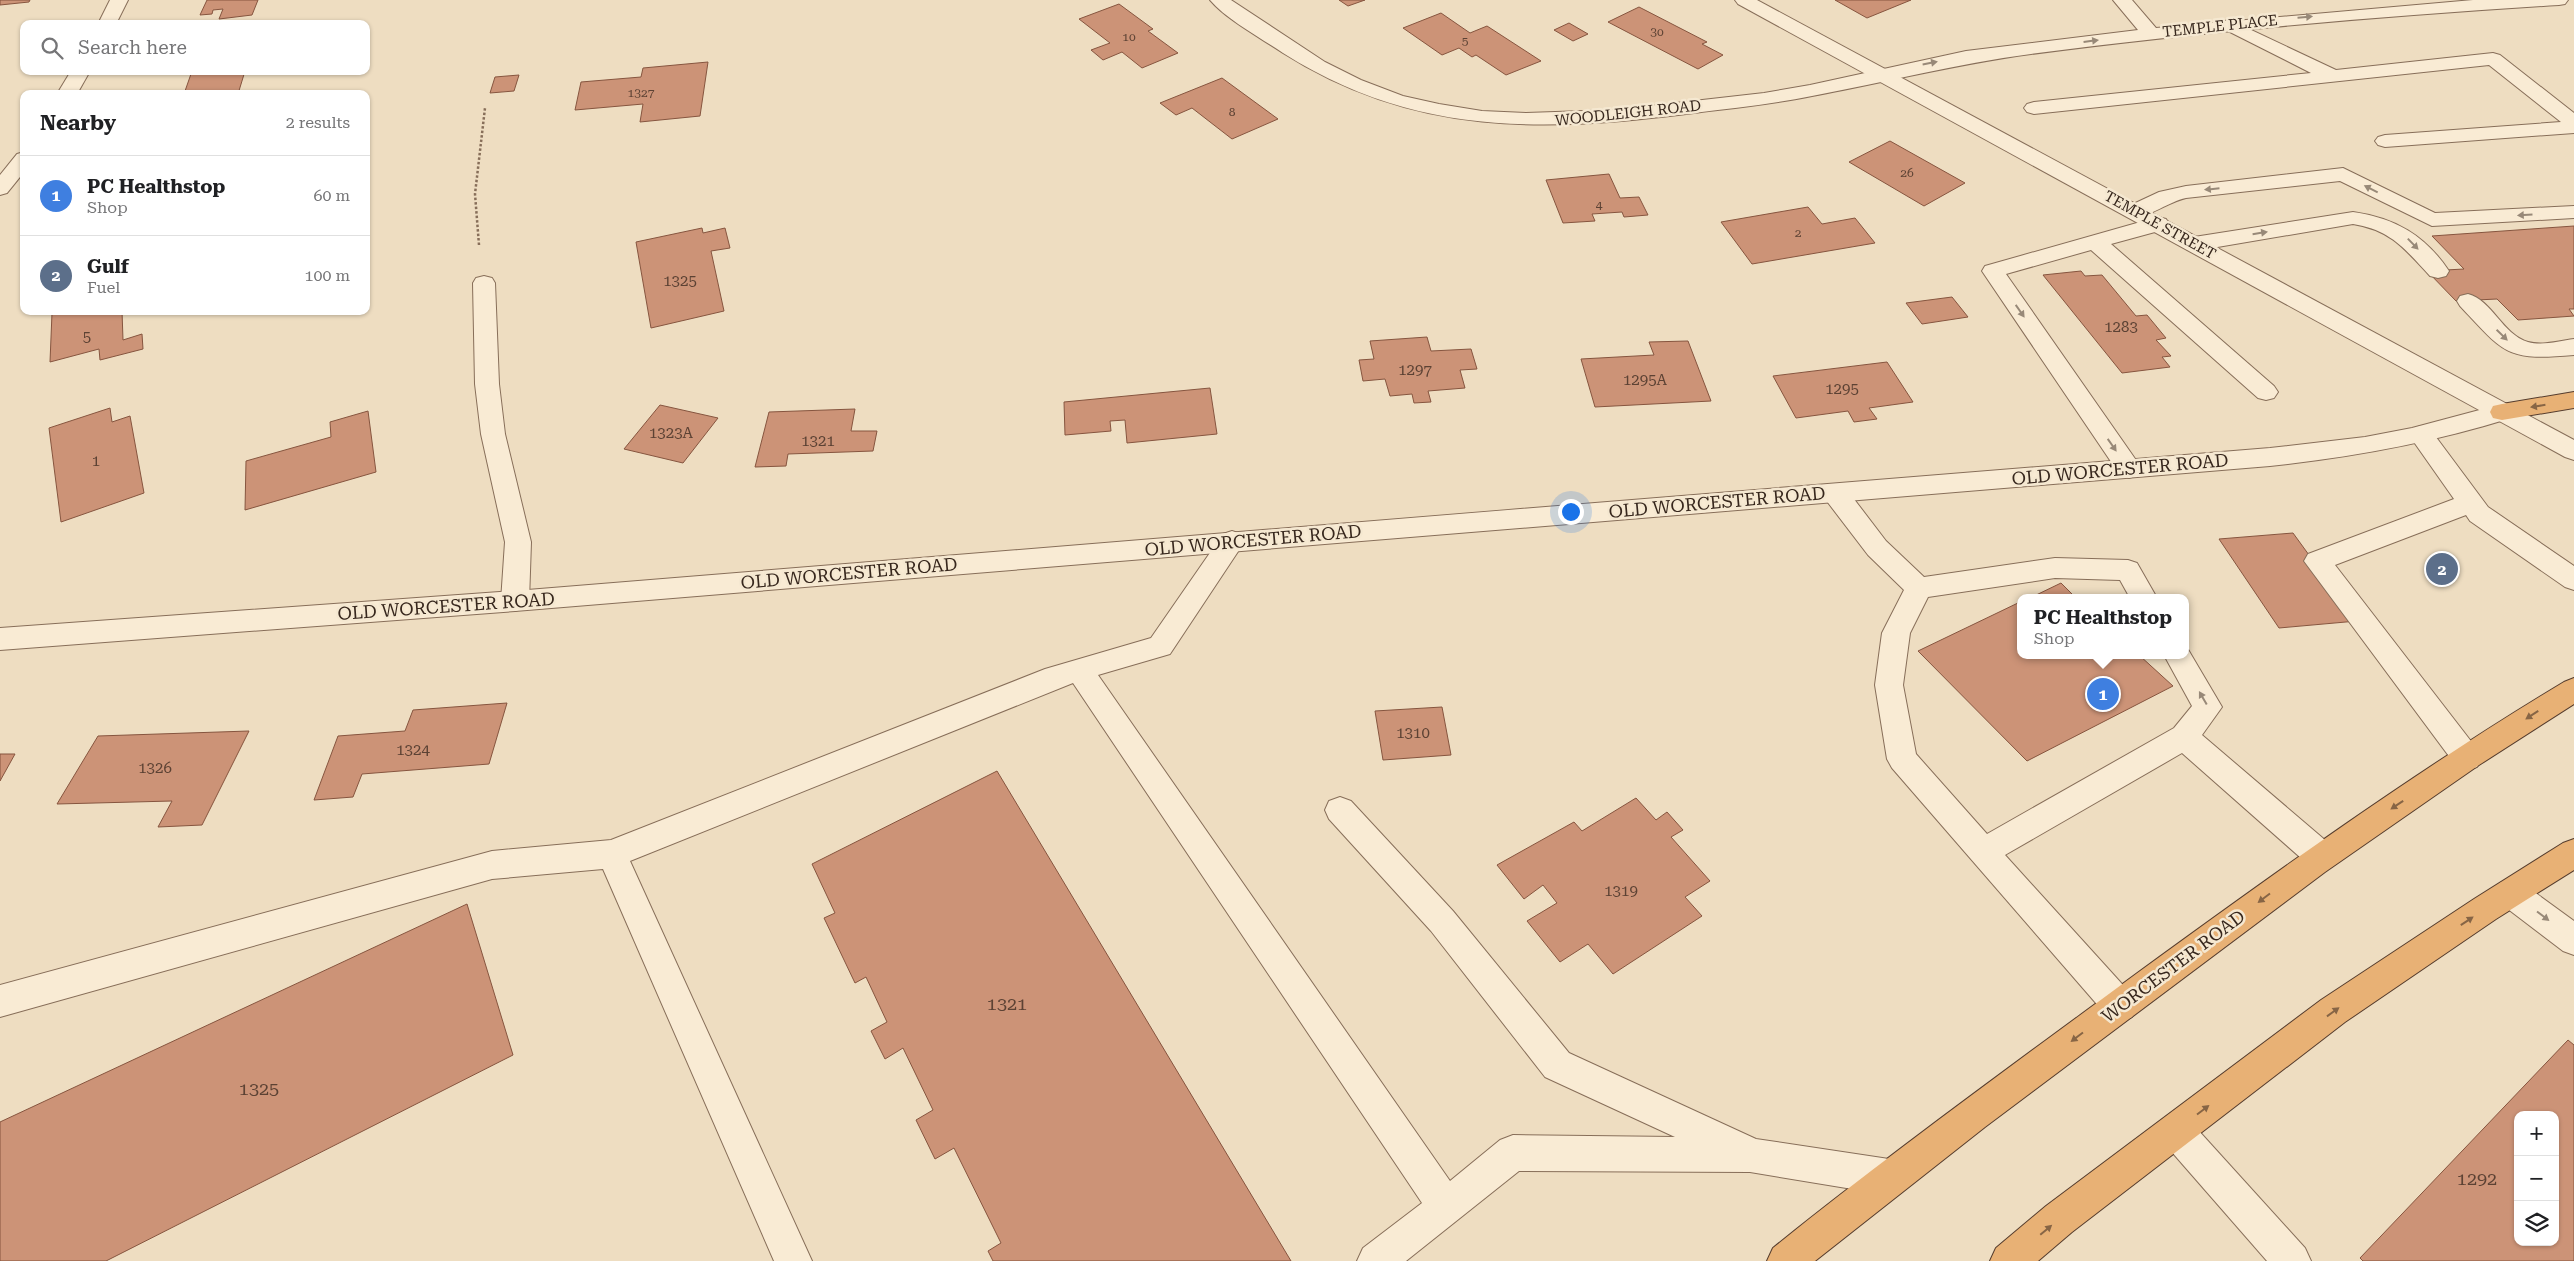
<!DOCTYPE html>
<meta charset="utf-8">
<style>
:root{--surface:#fff;--page:#f2f2f2;--text:#202124;--muted:#757577;--line:#e0e0e0;--accent:#962933}
body{margin:0;font-family:"Roboto Serif",serif;background:var(--page);color:var(--text)}
.controls{position:absolute;right:15px;bottom:15px;display:grid;overflow:hidden;border-radius:10px;box-shadow:0 1px 4px #0004}
.controls button{width:45px;height:45px;display:grid;place-items:center;padding:0;border:0;border-bottom:1px solid var(--line);background:var(--surface);color:var(--text);font:25px sans-serif}
.you{position:absolute;left:1570px;top:511px;width:18px;height:18px;margin:-12px;border:4px solid #fff;border-radius:50%;background:#1a73e8;box-shadow:0 0 0 8px #1a73e833}
.badge{display:grid;place-items:center;width:32px;height:32px;border-radius:50%;background:var(--accent);color:#fff;font-size:16px;font-weight:700}
.pin{position:absolute;translate:-50% -50%;border:2px solid #fff;box-shadow:0 1px 5px #0006}
.popup{position:absolute;left:2017px;top:594px;width:172px;height:65px;box-sizing:border-box;display:grid;place-content:center;border-radius:10px;background:var(--surface);filter:drop-shadow(0 1px 4px #0005);font-size:16px;white-space:nowrap;color:var(--muted)}
.popup b{font-size:19px;color:var(--text)}
.popup::after{content:'';position:absolute;left:50%;top:100%;margin-left:-10px;border:10px solid transparent;border-top-color:var(--surface)}
.list{margin:0;padding:0;list-style:none}
h2{display:flex;justify-content:space-between;align-items:center;height:65px;margin:0;padding:0 20px;font-size:21px}
h2 small{font-size:16px;font-weight:400;color:var(--muted)}
.list li{display:grid;grid-template-columns:32px 1fr auto;gap:15px;align-items:center;box-sizing:border-box;height:80px;padding:0 20px;border-top:1px solid var(--line)}
.list b{display:block;font-size:19px;white-space:nowrap}
.list p{margin:0;font-size:16px;white-space:nowrap;color:var(--muted)}
.list em{font-size:16px;font-style:normal;color:var(--muted)}
.icon{flex:none;width:28px;height:28px;fill:none;stroke:currentColor;stroke-width:2;stroke-linecap:round;stroke-linejoin:round}
.map{position:relative;flex:none;width:2574px;height:1261px;overflow:hidden}
.search{position:absolute;background:var(--surface);box-shadow:0 1px 4px #0004;left:20px;top:20px;width:350px;height:55px;display:flex;align-items:center;gap:12px;box-sizing:border-box;padding:0 18px;border-radius:10px;color:var(--muted);font-size:19px}
.panel{position:absolute;background:var(--surface);box-shadow:0 1px 4px #0004;left:20px;top:90px;width:350px;height:225px;border-radius:10px}
.map>svg:first-child{display:block}
.building{fill:#cc9377;stroke:#86553f;fill-rule:evenodd}
.lines{fill:none;stroke-linecap:round;stroke-linejoin:round}
.service-casing{stroke:#876e59;stroke-width:2}
.minor-casing{stroke:#876e59;stroke-width:2}
.tertiary-casing{stroke:#876e59;stroke-width:2}
.trunk-casing{stroke:#553c2d;stroke-width:2}
.path{stroke:#876e59;stroke-width:2.5;stroke-dasharray:2.5 2;stroke-linecap:butt}
.service{fill:#f9ebd4;fill-rule:evenodd}
.minor{fill:#f9ebd4;fill-rule:evenodd}
.tertiary{fill:#f9ebd4;fill-rule:evenodd}
.trunk{fill:#e8b175;fill-rule:evenodd}
.oneway{fill:#988978}
.oneway2{fill:#876545}
.labels{text-anchor:middle;dominant-baseline:central;stroke-width:5;stroke-linejoin:round;paint-order:stroke}
.far-number-label{font-size:12px;fill:#5c4234}
.far-street-label{font-size:15px;fill:#37271d;stroke:#f5e8d1}
.number-label{font-size:15px;fill:#5c4234}
.street-label{font-size:18px;fill:#37271d;stroke:#f5e8d1}
.near-number-label{font-size:18px;fill:#5c4234}
</style>
<div class="map">
<svg width="2574" height="1261" viewBox="0 0 2574 1261">
<rect width="100%" height="100%" fill="#eeddc1"/>
<g class="building">
<path d="M0 0H30L29 2 0 5Z"/>
<path d="M207 0H258L252 15 219 19 223 9 213 10 212 14 200 15Z"/>
<path d="M1339 0H1365L1348 6Z"/>
<path d="M1835 0H1911L1867 18Z"/>
<path d="M1119 4 1153 29 1148 31 1178 53 1142 68 1122 52 1103 60 1091 50 1110 43 1079 19Z"/>
<path d="M1639 7 1707 42 1702 44 1723 55 1698 69 1608 22Z"/>
<path d="M1441 13 1470 33 1487 26 1541 61 1506 75 1476 55 1472 57 1459 48 1442 55 1403 28Z"/>
<path d="M1569 23 1588 34 1573 41 1554 30Z"/>
<path d="M708 62 700 116 640 122 643 104 575 110 581 82 641 77 643 68Z"/>
<path d="M192 71H245L238 94H184Z"/>
<path d="M519 75 514 91 490 93 495 77Z"/>
<path d="M1222 78 1278 119 1232 139 1192 108 1176 115 1160 103Z"/>
<path d="M1890 141 1965 183 1924 206 1849 162Z"/>
<path d="M1609 174 1620 198 1639 197 1648 215 1624 217 1622 212 1592 214 1595 221 1563 223 1546 180Z"/>
<path d="M1808 207 1822 224 1855 218 1875 243 1752 264 1721 222Z"/>
<path d="M2574 226V309H2569L2574 316 2518 320 2497 299 2456 301 2427 271 2464 269 2432 236Z"/>
<path d="M702 228 703 233 725 228 730 248 711 251 724 311 651 328 636 242Z"/>
<path d="M2081 271 2085 276 2102 275 2136 316 2147 315 2166 338 2156 340 2171 356 2162 357 2170 367 2122 373 2043 275Z"/>
<path d="M1952 297 1968 317 1922 324 1906 303Z"/>
<path d="M60 311H122L123 340 142 334 143 349 100 360 99 349 50 362 52 313Z"/>
<path d="M1427 337 1431 351 1471 349 1477 369 1460 370 1465 388 1428 391 1431 402 1414 403 1412 394 1390 396 1385 379 1363 381 1359 360 1374 359 1370 341Z"/>
<path d="M1688 341 1711 401 1595 407 1581 359 1654 355 1649 342Z"/>
<path d="M1887 362 1913 402 1869 408 1877 419 1854 422 1848 411 1796 418 1773 376Z"/>
<path d="M1210 388 1217 434 1127 443 1125 420 1110 421 1111 431 1065 435 1064 402Z"/>
<path d="M660 405 718 418 683 463 624 449Z"/>
<path d="M110 408 112 422 130 416 144 493 61 522 49 428Z"/>
<path d="M855 409 851 431H877L873 451 788 454 786 466 755 467 769 412Z"/>
<path d="M368 411 376 472 245 510 246 461 331 437 330 422Z"/>
<path d="M2293 533 2357 621 2279 628 2219 539Z"/>
<path d="M2061 583 2076 598H2030Z"/>
<path d="M2020 602V655H2139L2173 686 2027 761 1918 651Z"/>
<path d="M507 703 489 764 362 774 353 797 314 800 338 736 405 731 413 710Z"/>
<path d="M1442 707 1451 755 1383 760 1375 711Z"/>
<path d="M249 731 202 825 158 827 172 801 57 804 98 736Z"/>
<path d="M0 754H15L0 781Z"/>
<path d="M997 771 1291 1261H993L988 1251 1001 1243 954 1148 935 1159 916 1120 933 1110 903 1048 885 1059 871 1031 887 1022 866 977 855 983 824 918 835 913 812 864Z"/>
<path d="M1636 798 1656 820 1667 812 1683 830 1671 837 1710 881 1685 897 1702 916 1613 974 1588 944 1560 962 1527 921 1557 903 1543 885 1524 899 1497 865 1574 822 1582 831Z"/>
<path d="M467 904 513 1055 106 1261H0V1122Z"/>
<path d="M2568 1040 2574 1045V1261H2363L2360 1258ZM2518 1115H2555V1242H2518Z"/>
</g>
<g class="lines">
<defs>
<g id="service">
<path d="M2230 20 2336 70 2493 53 2500 55 2574 113V133L2385 147 2378 145 2375 141 2378 137 2385 135 2561 122 2489 65 2034 114 2027 112 2024 108 2027 104 2034 102 2311 73 2224 29 2221 25 2224 21Z"/>
<path d="M2343 168 2435 213 2574 206V218L2432 226 2340 181 2186 198C2167 202 2147 220 2129 216L2125 211 2129 206 2159 192 2186 186Z"/>
<path d="M2353 212C2395 218 2425 235 2449 271L2446 276 2438 278 2430 276C2405 249 2391 230 2353 224L2194 251 2186 249 2183 244 2186 239 2194 237Z"/>
<path d="M2158 217 2166 219 2169 224 2166 229 2111 244 2274 386 2278 392 2274 398 2266 400 2258 398 2091 250 2006 274 2138 463 2142 469 2138 475 2129 478 2120 475 1982 271 1985 266Z"/>
<path d="M484 276 492 278 495 283 499 384 505 434 531 542 529 601 525 608 515 611 505 608 501 601 505 542 481 434 475 384 473 283 476 278Z"/>
<path d="M2468 294C2492 300 2502 334 2528 342 2542 346 2560 341 2574 339V355C2506 361 2505 354 2460 306L2457 301 2460 296Z"/>
<path d="M2421 426 2430 429 2488 507 2574 566V590L2565 587 2470 521 2466 515 2335 565 2477 749 2482 758 2477 767 2467 770 2457 767 2304 561 2308 554 2454 499 2409 435 2412 429Z"/>
<path d="M1835 484 1844 486 1886 541 1924 577 2055 558 2128 560 2137 563 2157 598H2130L2120 580 2055 578 1928 597 1910 633 1903 685 1916 754 1987 834 2174 728 2192 706 2164 655H2186V646L2222 707 2202 735 2332 846 2336 856 2332 866 2321 870 2310 866 2182 753 2005 855 2132 995 2137 1006 2132 1017 2120 1022 2108 1017 1892 768 1887 759 1875 685 1882 633 1904 590 1868 555 1826 500 1822 493 1826 486Z"/>
<path d="M1232 531 1241 534 1245 541 1170 654 1098 675 1450 1181 1500 1140 1513 1135 1675 1137 1545 1077 1431 931 1329 819 1325 810 1329 801 1340 797 1351 801 1453 911 1569 1053 1756 1139 1889 1159 1902 1164 1907 1177 1902 1190 1889 1195 1750 1172 1519 1171 1406 1261H1357L1363 1248 1422 1203 1073 683 630 861 812 1261H774L603 869 492 879 0 1017V985L492 851 611 840 1045 669 1151 638 1223 534Z"/>
<path d="M2511 879 2522 883 2574 921V955L2563 951 2500 903 2495 893 2500 883Z"/>
<path d="M2176 1113 2188 1119 2305 1248 2311 1261H2267L2164 1143 2158 1131 2164 1119Z"/>
</g>
<g id="minor">
<path d="M110 0H128L116 24H98Z"/>
<path d="M1210 0H1231L1325 62 1361 80 1403 96 1439 104 1482 111 1526 113 1614 110 1764 93 1810 85 1966 51 2138 30 2113 0H2132L2156 28 2473 0H2568L2565 4 2559 5C2382 16 2206 31 2031 54 1956 64 1886 82 1812 96 1773 104 1734 108 1694 113 1545 132 1415 137 1283 53 1261 38 1227 20 1210 0Z"/>
<path d="M71 71H90L77 94H57Z"/>
<path d="M24 152V172L7 193 0 195V175L17 154Z"/>
<path d="M2502 404 2511 406 2514 412 2511 418C2431 443 2353 457 2270 466L515 611 0 650V628L515 591 2270 448 2365 437 2412 428Z"/>
</g>
<path id="tertiary" d="M1735 0H1757L2574 440V460L2565 457 1738 4Z"/>
<g id="trunk">
<path d="M2574 392V408L2502 420 2493 418 2490 412 2493 406 2502 404Z"/>
<path d="M2574 678V704L2479 765 2325 872 1985 1127 1815 1261H1767L1773 1248C1891 1153 2014 1064 2136 974 2276 872 2416 771 2564 682Z"/>
<path d="M2574 839V870L2496 919 2345 1022 2072 1232 2038 1261H1990L1996 1248 2046 1206 2321 1000 2474 899 2563 843Z"/>
</g>
</defs>
<use href="#service" class="service-casing"/>
<use href="#minor" class="minor-casing"/>
<use href="#tertiary" class="tertiary-casing"/>
<use href="#trunk" class="trunk-casing"/>
<path class="path" d="M479 245 475 194 485 108"/>
<use href="#service" class="service"/>
<use href="#minor" class="minor"/>
<use href="#tertiary" class="tertiary"/>
<use href="#trunk" class="trunk"/>
</g>
<defs><path id="oneway-solid" d="M-6-.8H1V-3.2L6.5 0L1 3.2V.8H-6Z" transform="scale(1.25)"/></defs>
<g class="oneway">
<use href="#oneway-solid" transform="translate(2305 17) rotate(-5)"/>
<use href="#oneway-solid" transform="translate(2091 41) rotate(-7)"/>
<use href="#oneway-solid" transform="translate(1930 63) rotate(-11)"/>
<use href="#oneway-solid" transform="translate(2212 189) rotate(174)"/>
<use href="#oneway-solid" transform="translate(2371 189) rotate(-153)"/>
<use href="#oneway-solid" transform="translate(2525 215) rotate(177)"/>
<use href="#oneway-solid" transform="translate(2260 233) rotate(-9)"/>
<use href="#oneway-solid" transform="translate(2413 244) rotate(46)"/>
<use href="#oneway-solid" transform="translate(2020 311) rotate(55)"/>
<use href="#oneway-solid" transform="translate(2502 335) rotate(44)"/>
<use href="#oneway-solid" transform="translate(2112 445) rotate(55)"/>
<use href="#oneway-solid" transform="translate(2203 698) rotate(-120)"/>
<use href="#oneway-solid" transform="translate(2543 916) rotate(37)"/>
</g>
<g class="oneway2">
<use href="#oneway-solid" transform="translate(2538 406) rotate(171)"/>
<use href="#oneway-solid" transform="translate(2532 715) rotate(147)"/>
<use href="#oneway-solid" transform="translate(2397 805) rotate(146)"/>
<use href="#oneway-solid" transform="translate(2264 898) rotate(143)"/>
<use href="#oneway-solid" transform="translate(2467 921) rotate(-34)"/>
<use href="#oneway-solid" transform="translate(2333 1012) rotate(-36)"/>
<use href="#oneway-solid" transform="translate(2077 1037) rotate(143)"/>
<use href="#oneway-solid" transform="translate(2203 1110) rotate(-37)"/>
<use href="#oneway-solid" transform="translate(2046 1230) rotate(-40)"/>
</g>
<g class="labels">
<g class="far-number-label">
<text x="1657" y="32">30</text>
<text x="1129" y="37">10</text>
<text x="1465" y="41">5</text>
<text x="641" y="93">1327</text>
<text x="1232" y="112">8</text>
<text x="1907" y="173">26</text>
<text x="1599" y="205">4</text>
<text x="1798" y="233">2</text>
</g>
<g class="far-street-label">
<text transform="translate(2220 26) rotate(-6)">TEMPLE PLACE</text>
<text transform="translate(1628 113) rotate(-6)">WOODLEIGH ROAD</text>
<text transform="translate(2160 225) rotate(29)">TEMPLE STREET</text>
</g>
<g class="number-label">
<text x="680" y="281">1325</text>
<text x="2121" y="327">1283</text>
<text x="87" y="337">5</text>
<text x="1415" y="370">1297</text>
<text x="1645" y="380">1295A</text>
<text x="1842" y="389">1295</text>
<text x="671" y="433">1323A</text>
<text x="818" y="441">1321</text>
<text x="96" y="461">1</text>
<text x="1413" y="733">1310</text>
<text x="413" y="750">1324</text>
<text x="155" y="768">1326</text>
<text x="1621" y="891">1319</text>
</g>
<g class="street-label">
<text transform="translate(2120 469) rotate(-5)">OLD WORCESTER ROAD</text>
<text transform="translate(1717 502) rotate(-5)">OLD WORCESTER ROAD</text>
<text transform="translate(1253 540) rotate(-5)">OLD WORCESTER ROAD</text>
<text transform="translate(849 573) rotate(-5)">OLD WORCESTER ROAD</text>
<text transform="translate(446 606) rotate(-4)">OLD WORCESTER ROAD</text>
<text transform="translate(2173 966) rotate(-37)">WORCESTER ROAD</text>
</g>
<g class="near-number-label">
<text x="1007" y="1003">1321</text>
<text x="259" y="1088">1325</text>
<text x="2477" y="1178">1292</text>
</g>
</g>
</svg>
<div class="controls">
<button>+</button>
<button>−</button>
<button><svg class="icon" aria-label="layers" viewBox="0 0 24 24"><path d="M12 4l9 5-9 5-9-5zM3 14l9 5 9-5"/></svg></button>
</div>
<div class="you"></div>
<div class="pin badge" style="left:2103px;top:694px;background:#3f7fe0">1</div>
<div class="popup"><b>PC Healthstop</b>Shop</div>
<div class="pin badge" style="left:2442px;top:569px;background:#5c6f8a">2</div>
<div class="search"><svg class="icon" aria-label="search" viewBox="0 0 24 24"><circle cx="10" cy="10" r="6"/><path d="M15 15l6 6"/></svg>Search here</div>
<section class="panel">
<h2>Nearby<small>2 results</small></h2>
<ul class="list">
<li><span class="badge" style="background:#3f7fe0">1</span><div><b>PC Healthstop</b><p>Shop</p></div><em>60 m</em></li>
<li><span class="badge" style="background:#5c6f8a">2</span><div><b>Gulf</b><p>Fuel</p></div><em>100 m</em></li>
</ul>
</section>
</div>
